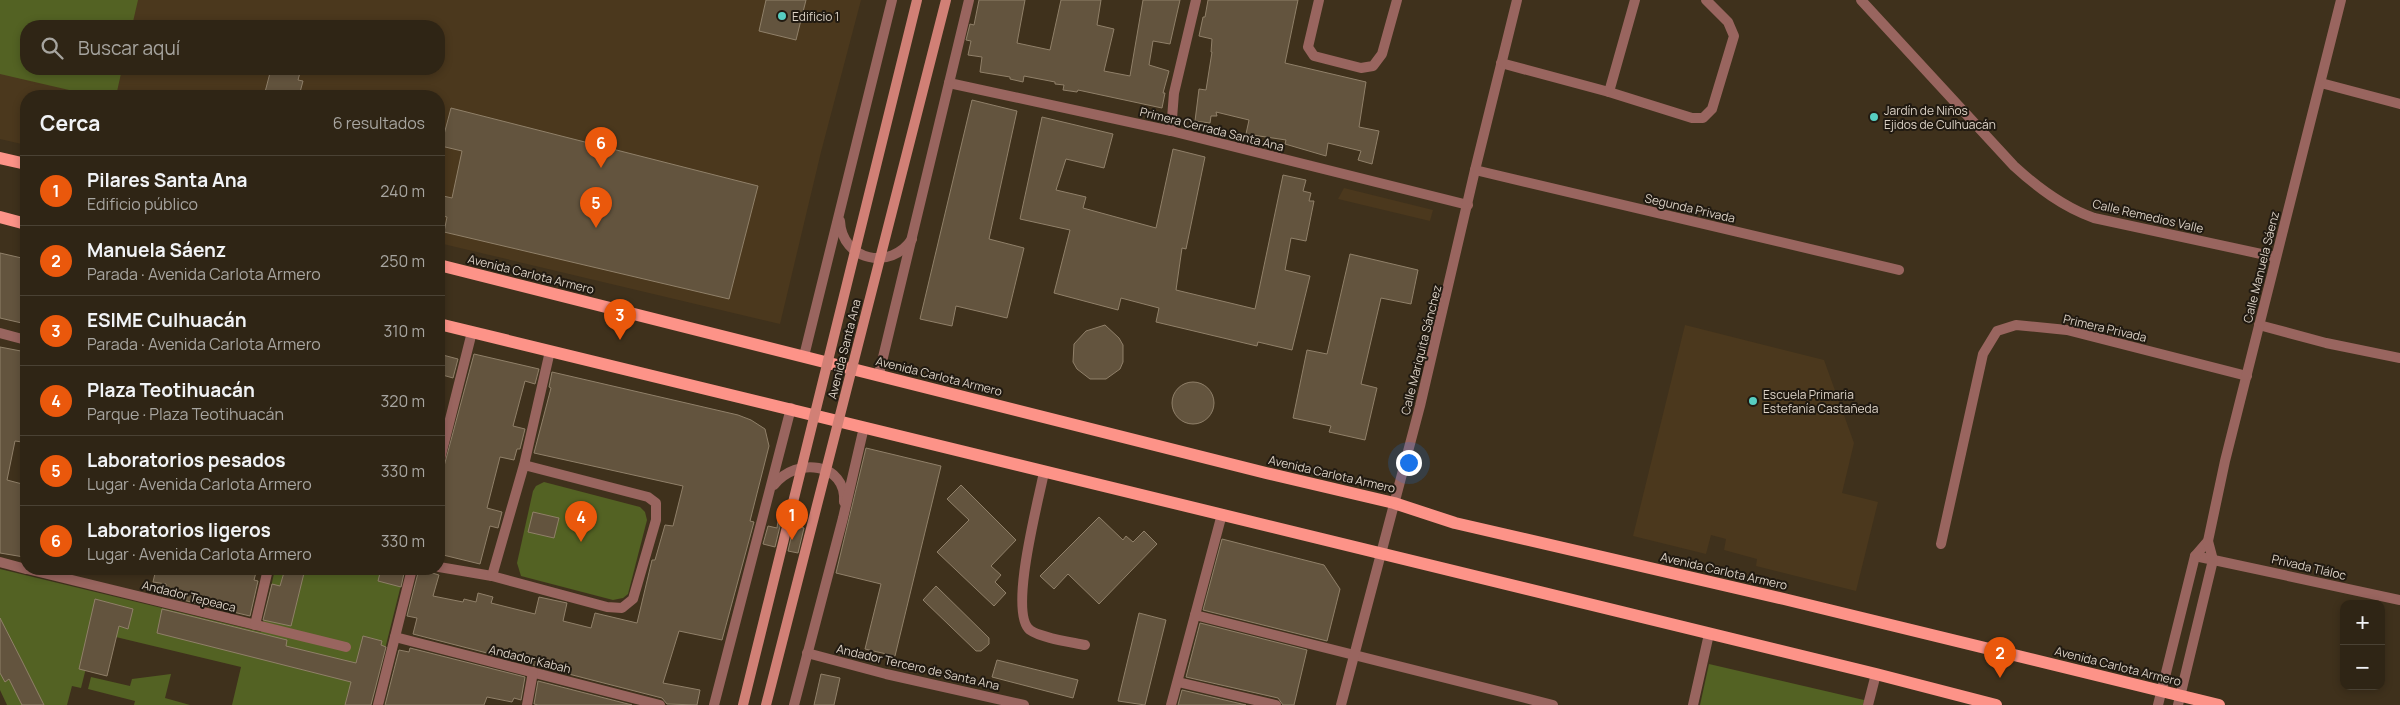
<!DOCTYPE html>
<html lang="es">
<meta charset="utf-8">
<style>
:root{--surface:#2f2515;--page:#372d1e;--text:#f1f3f6;--muted:#a7a5a0;--line:#4a4234;--accent:#ea580c}
body{margin:0;font-family:Manrope,sans-serif;background:var(--page);color:var(--text)}
.controls{position:absolute;right:15px;bottom:15px;display:grid;overflow:hidden;border-radius:10px;box-shadow:0 2px 8px #0003}
.controls button{width:45px;height:45px;display:grid;place-items:center;padding:0;border:0;border-bottom:1px solid var(--line);background:var(--surface);color:var(--text);font:25px sans-serif}
.you{position:absolute;left:1408px;top:462px;width:18px;height:18px;margin:-12px;border:4px solid #fff;border-radius:50%;background:#1a73e8;box-shadow:0 0 0 8px #1a73e833}
.badge{display:grid;place-items:center;width:32px;height:32px;border-radius:50%;background:var(--accent);color:#fff;font-size:16px;font-weight:700}
.pin{position:absolute;translate:-50% -41px;filter:drop-shadow(0 1px 2px #0008)}
.pin::after{content:'';position:absolute;top:26px;width:18px;height:15px;background:inherit;clip-path:polygon(0 0,100% 0,50% 100%)}
.list{margin:0;padding:0;list-style:none}
h2{display:flex;justify-content:space-between;align-items:center;height:65px;margin:0;padding:0 20px;font-size:21px}
h2 small{font-size:16px;font-weight:400;color:var(--muted)}
.list li{display:grid;grid-template-columns:32px 1fr auto;gap:15px;align-items:center;box-sizing:border-box;height:70px;padding:0 20px;border-top:1px solid var(--line)}
.list b{display:block;font-size:19px;white-space:nowrap}
.list p{margin:0;font-size:16px;white-space:nowrap;color:var(--muted)}
.list em{font-size:16px;font-style:normal;color:var(--muted)}
.icon{flex:none;width:28px;height:28px;fill:none;stroke:currentColor;stroke-width:2;stroke-linecap:round;stroke-linejoin:round}
.map{position:relative;flex:none;width:2400px;height:705px;overflow:hidden}
.search{position:absolute;background:var(--surface);box-shadow:0 2px 8px #0003;left:20px;top:20px;width:425px;height:55px;display:flex;align-items:center;gap:12px;box-sizing:border-box;padding:0 18px;border-radius:20px;color:var(--muted);font-size:19px}
.panel{position:absolute;background:var(--surface);box-shadow:0 2px 8px #0003;left:20px;top:90px;width:425px;height:485px;border-radius:20px}
.map>svg:first-child{display:block}
.built{fill:#4b381d;fill-rule:evenodd}
.green{fill:#536223}
.building{fill:#63543e;stroke:#908069}
.lines{fill:none;stroke-linecap:round;stroke-linejoin:round}
.pedestrian{stroke:#99655f;stroke-width:10}
.minor{stroke:#99655f;stroke-width:10}
.tertiary{stroke:#99655f;stroke-width:10}
.primary{stroke:#fd9388;stroke-width:12}
.secondary-bridge{stroke:#d18076;stroke-width:10}
.poi-dot{fill:#57cec1;stroke:#211a11;stroke-width:2}
.labels{text-anchor:middle;dominant-baseline:central;stroke-width:4;stroke-linejoin:round;paint-order:stroke}
.poi-label{font-size:12px;fill:#dcd2c6;stroke:#211a11;text-anchor:start}
.street-label{font-size:12px;fill:#dcd2c6;stroke:#211a11}
</style>
<div class="map">
<svg width="2400" height="705" viewBox="0 0 2400 705">
<rect width="100%" height="100%" fill="#3f311c"/>
<g class="built">
<path d="M0 0H861L821 152 780 324 439 243V96H26V145L0 139ZM26 26H439V69H26Z"/>
<path d="M1344 188 1433 210 1430 221 1338 199Z"/>
<path d="M1685 325 1824 360 1854 443 1842 493 1878 502 1856 591 1756 566 1757 559 1724 550 1726 539 1711 535 1706 554 1633 536Z"/>
</g>
<g class="green">
<path d="M0 0H138L132 26H26V69H122L116 96H95L0 74Z"/>
<path d="M544 482 640 507 645 512 647 520 628 594 623 598 613 600 521 576 517 563 533 491 536 486Z"/>
<path d="M0 569 261 632 275 569H405L371 705H232L241 667 95 632 81 688 72 686 67 705H7L0 690Z"/>
<path d="M1709 664 1864 700 1863 705H1700Z"/>
<path d="M171 674 165 698 190 705H134L135 701 88 689 91 677 130 686 132 679Z"/>
</g>
<g class="building">
<path d="M766 0H806L796 40 759 31Z"/>
<path d="M979 0H1025L1017 43 1050 50 1061 0H1101L1097 25 1114 29 1104 71 1130 76 1143 0H1180L1170 44 1153 41 1149 65 1169 71 1163 93H1165L1162 108 1078 90 1077 92 1063 90 1064 85 1055 84V82L1024 76 1023 82 1010 79V77L980 72 982 57 968 55 971 41 966 40 970 24 974 25Z"/>
<path d="M1208 0H1298L1285 63 1366 82 1359 127 1379 131 1372 164 1358 160 1361 151 1328 143 1326 156 1285 144 1286 140 1246 134 1249 120 1216 112 1217 116H1211L1210 123 1195 121 1199 89 1206 90 1212 52H1211L1212 39 1199 36 1203 17H1205Z"/>
<path d="M271 69H301L298 80 303 81 299 96H264Z"/>
<path d="M972 100 1017 111 989 239 1024 248 1007 318 956 306 952 326 920 319Z"/>
<path d="M451 108 758 186 729 299 444 232 447 217 439 215V195L452 198 462 151 441 146Z"/>
<path d="M1042 117 1113 134 1104 168 1066 159 1056 190 1086 197 1083 208 1156 228 1173 149 1205 157 1186 249 1182 248 1176 290 1255 309 1283 175 1306 180 1303 191 1311 193 1309 201H1314L1306 241 1291 238 1285 270 1310 276 1292 350 1258 342 1257 346 1156 322 1159 308 1121 298 1118 310 1054 293 1070 230 1020 219Z"/>
<path d="M0 253 26 259V324L0 318Z"/>
<path d="M1350 254 1418 270 1411 304 1381 298 1361 384 1377 388 1365 440 1329 432 1331 426 1293 418 1307 350 1327 354Z"/>
<path d="M1105 325 1119 338 1123 345V362L1120 369 1106 379H1090L1077 369 1073 362 1074 344 1086 331Z"/>
<path d="M0 347 26 352V438L23 437 22 442 15 441 7 480 26 485V544L24 557 0 553Z"/>
<path d="M439 354 458 359 453 378 439 374Z"/>
<path d="M474 354 539 369 535 384 525 381 513 426 525 429 520 449H517L514 460 500 457 487 508 502 512 498 528 490 526 480 564 439 554V485Z"/>
<path d="M552 372 738 415 751 420 765 429 769 446 750 521 754 522 722 640 679 631 663 683 700 690 697 705 667 704 662 698 413 634 417 618 407 616 419 569 439 575 433 596 463 602 464 599 476 602 478 593 493 597 491 603 535 614 539 597 567 603 563 621 591 628 595 613 637 623 652 560H655L665 525 673 526 683 486 534 453 551 388 549 387Z"/>
<circle cx="1193" cy="403" r="21"/>
<path d="M866 448 941 466 895 656 865 649 881 584 836 573Z"/>
<path d="M961 485 1016 540 991 566 1001 575 995 582 1006 593 994 606 937 552 969 520 947 499Z"/>
<path d="M533 512 559 518 554 538 528 532Z"/>
<path d="M1099 517 1123 540 1126 536 1133 542 1144 531 1157 544 1099 604 1068 574 1054 589 1040 576Z"/>
<path d="M778 521 781 522 775 547 763 544 768 526 777 528Z"/>
<path d="M794 525 804 528 798 553 788 551Z"/>
<path d="M1222 539 1324 565 1340 589 1327 641 1203 610Z"/>
<path d="M156 569H257L254 580 258 581 250 616 166 596V584L153 582Z"/>
<path d="M285 569H305L291 626 263 620 272 584 280 586Z"/>
<path d="M381 569H405L401 587 378 581Z"/>
<path d="M936 586 989 638V644L981 651H976L923 600Z"/>
<path d="M95 599 133 609 128 629 119 626 107 676 79 669Z"/>
<path d="M162 609 287 640 286 646 356 663 363 636 382 641 381 645 386 647 371 705H345L351 682 157 633Z"/>
<path d="M1139 613 1166 620 1145 705 1118 701Z"/>
<path d="M0 618 22 661 44 705H22L9 679 5 682 0 673Z"/>
<path d="M1200 623 1307 650 1294 705H1283L1278 698 1186 677Z"/>
<path d="M410 648 525 677 521 700 514 698 512 702 487 697 484 705H385L399 650 409 652Z"/>
<path d="M997 660 1078 680 1073 698 992 677Z"/>
<path d="M821 674 840 678 834 705H814Z"/>
<path d="M538 681 632 705H538L534 704Z"/>
<path d="M1182 690 1246 705H1178Z"/>
</g>
<g class="lines">
<g class="pedestrian">
<path d="M439 463 472 332"/>
<path d="M0 562 26 569"/>
<path d="M439 567 492 576"/>
<path d="M27 569 346 647"/>
<path d="M1195 615 1553 705"/>
<path d="M255 625 268 569"/>
<path d="M395 637 660 705"/>
<path d="M807 653 886 674 1024 705"/>
<path d="M1178 682 1276 705"/>
<path d="M378 705 412 569"/>
<path d="M527 705 533 672"/>
<path d="M1171 705 1222 514"/>
<path d="M1693 705 1709 634"/>
</g>
<g class="minor">
<path d="M1319 0 1308 47 1314 56 1361 68 1373 66 1382 54 1397 0"/>
<path d="M1861 0 2014 166C2038 188 2063 207 2094 218L2275 257"/>
<path d="M1501 63 1609 92 1692 118H1703L1712 109 1734 36 1728 22 1706 0"/>
<path d="M949 83 1171 131 1468 205"/>
<path d="M2321 83 2400 104"/>
<path d="M1609 92 1635 0"/>
<path d="M1171 131 1174 93 1196 0"/>
<path d="M1475 170 1899 270"/>
<path d="M2259 325 2326 343 2400 358"/>
<path d="M0 333 26 340"/>
<path d="M524 465 648 497 656 503V520L633 599 622 608 607 607 492 576 524 465 550 351"/>
<path d="M1044 472C1039 499 1008 613 1030 630 1041 638 1071 642 1085 645"/>
<path d="M1941 544 1983 354 1997 331 2016 325 2067 330 2247 376"/>
<path d="M2195 556 2400 600"/>
<path d="M1341 705 1420 406 1475 170 1517 0"/>
<path d="M1868 705 1876 674"/>
</g>
<g class="tertiary">
<path d="M840 221C842 261 891 271 912 239"/>
<path d="M804 356 892 0"/>
<path d="M879 374 969 0"/>
<path d="M774 485C796 456 847 463 844 502"/>
<path d="M714 705 791 408"/>
<path d="M794 705 843 518 864 427"/>
<path d="M2158 705 2195 556 2208 541 2225 461 2341 0"/>
<path d="M2178 705 2213 560 2208 541"/>
</g>
<g class="primary">
<path d="M0 158 26 164"/>
<path d="M0 217 26 224"/>
<path d="M439 265 1266 473 1394 503 1455 523 1784 599 2219 705"/>
<path d="M439 324 1876 674 1996 705"/>
</g>
<g class="secondary-bridge">
<path d="M743 705 917 0"/>
<path d="M766 705 946 0"/>
</g>
</g>
<g class="poi-dot">
<circle cx="782" cy="16" r="5"/>
<circle cx="1874" cy="117" r="5"/>
<circle cx="1753" cy="401" r="5"/>
</g>
<g class="labels">
<g class="poi-label">
<text x="792" y="16">Edificio 1</text>
<text x="1884" y="110">Jardín de Niños<tspan x="1884" dy="14">Ejidos de Culhuacán</tspan></text>
<text x="1763" y="394">Escuela Primaria<tspan x="1763" dy="14">Estefanía Castañeda</tspan></text>
</g>
<g class="street-label">
<text transform="translate(1212 129) rotate(14)">Primera Cerrada Santa Ana</text>
<text transform="translate(1690 208) rotate(13)">Segunda Privada</text>
<text transform="translate(2148 216) rotate(13)">Calle Remedios Valle</text>
<text transform="translate(2261 267) rotate(-76)">Calle Manuela Sáenz</text>
<text transform="translate(531 274) rotate(14)">Avenida Carlota Armero</text>
<text transform="translate(2105 328) rotate(13)">Primera Privada</text>
<text transform="translate(844 349) rotate(-76)">Avenida Santa Ana</text>
<text transform="translate(1421 350) rotate(-76)">Calle Mariquita Sánchez</text>
<text transform="translate(939 376) rotate(14)">Avenida Carlota Armero</text>
<text transform="translate(1332 474) rotate(13)">Avenida Carlota Armero</text>
<text transform="translate(2309 567) rotate(13)">Privada Tláloc</text>
<text transform="translate(1724 571) rotate(13)">Avenida Carlota Armero</text>
<text transform="translate(189 596) rotate(14)">Andador Tepeaca</text>
<text transform="translate(530 659) rotate(14)">Andador Kabah</text>
<text transform="translate(2118 666) rotate(14)">Avenida Carlota Armero</text>
<text transform="translate(918 667) rotate(13)">Andador Tercero de Santa Ana</text>
</g>
</g>
</svg>
<div class="controls">
<button>+</button>
<button>−</button>
</div>
<div class="you"></div>
<div class="pin badge" style="left:792px;top:540px">1</div>
<div class="pin badge" style="left:2000px;top:678px">2</div>
<div class="pin badge" style="left:620px;top:340px">3</div>
<div class="pin badge" style="left:581px;top:542px">4</div>
<div class="pin badge" style="left:596px;top:228px">5</div>
<div class="pin badge" style="left:601px;top:168px">6</div>
<div class="search"><svg class="icon" aria-label="search" viewBox="0 0 24 24"><circle cx="10" cy="10" r="6"/><path d="M15 15l6 6"/></svg>Buscar aquí</div>
<section class="panel">
<h2>Cerca<small>6 resultados</small></h2>
<ul class="list">
<li><span class="badge">1</span><div><b>Pilares Santa Ana</b><p>Edificio público</p></div><em>240 m</em></li>
<li><span class="badge">2</span><div><b>Manuela Sáenz</b><p>Parada · Avenida Carlota Armero</p></div><em>250 m</em></li>
<li><span class="badge">3</span><div><b>ESIME Culhuacán</b><p>Parada · Avenida Carlota Armero</p></div><em>310 m</em></li>
<li><span class="badge">4</span><div><b>Plaza Teotihuacán</b><p>Parque · Plaza Teotihuacán</p></div><em>320 m</em></li>
<li><span class="badge">5</span><div><b>Laboratorios pesados</b><p>Lugar · Avenida Carlota Armero</p></div><em>330 m</em></li>
<li><span class="badge">6</span><div><b>Laboratorios ligeros</b><p>Lugar · Avenida Carlota Armero</p></div><em>330 m</em></li>
</ul>
</section>
</div>
